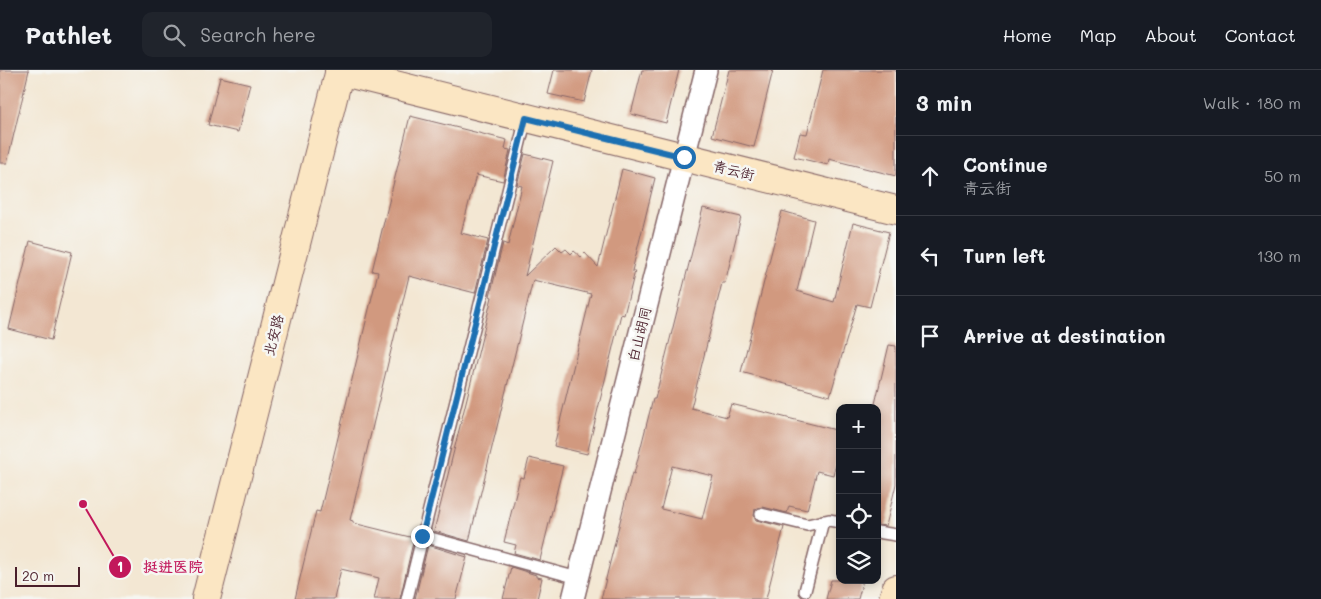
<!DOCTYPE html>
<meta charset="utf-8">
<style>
:root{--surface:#171b24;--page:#20242c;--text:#f1f3f6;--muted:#9ea1a6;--line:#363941}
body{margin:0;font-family:Mali,"LXGW WenKai TC",sans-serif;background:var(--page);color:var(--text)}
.controls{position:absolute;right:15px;bottom:15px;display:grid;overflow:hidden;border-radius:10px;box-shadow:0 2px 8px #0003}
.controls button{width:45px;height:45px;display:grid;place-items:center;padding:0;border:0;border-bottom:1px solid var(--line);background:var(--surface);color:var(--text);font:25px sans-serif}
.scale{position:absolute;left:15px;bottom:12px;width:65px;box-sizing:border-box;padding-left:5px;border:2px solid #4a1f2b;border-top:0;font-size:14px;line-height:18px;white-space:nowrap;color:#4a1f2b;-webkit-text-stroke:4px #f6f6f2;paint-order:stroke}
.stop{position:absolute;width:15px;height:15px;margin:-11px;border:4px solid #1f6fb2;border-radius:50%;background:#fff}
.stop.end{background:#1f6fb2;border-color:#fff;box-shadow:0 1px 5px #0008}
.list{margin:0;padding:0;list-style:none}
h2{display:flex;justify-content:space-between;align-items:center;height:65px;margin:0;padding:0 20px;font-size:21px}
h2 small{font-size:16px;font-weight:400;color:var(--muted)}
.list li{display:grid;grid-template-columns:32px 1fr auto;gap:15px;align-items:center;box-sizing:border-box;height:80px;padding:0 20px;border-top:1px solid var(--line)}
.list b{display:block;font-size:19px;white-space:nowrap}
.list p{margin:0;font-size:16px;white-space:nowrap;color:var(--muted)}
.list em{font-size:16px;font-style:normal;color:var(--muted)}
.icon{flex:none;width:28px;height:28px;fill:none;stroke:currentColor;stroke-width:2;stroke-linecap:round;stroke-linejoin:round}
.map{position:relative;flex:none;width:896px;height:529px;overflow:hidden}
header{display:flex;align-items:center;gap:30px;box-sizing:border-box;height:70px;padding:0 25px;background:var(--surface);border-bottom:1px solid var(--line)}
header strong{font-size:24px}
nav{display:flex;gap:28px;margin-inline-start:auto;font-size:18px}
.search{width:350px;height:45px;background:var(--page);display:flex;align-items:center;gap:12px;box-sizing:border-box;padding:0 18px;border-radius:10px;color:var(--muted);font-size:19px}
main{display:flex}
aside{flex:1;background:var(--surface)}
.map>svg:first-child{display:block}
.building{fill:#d1997f;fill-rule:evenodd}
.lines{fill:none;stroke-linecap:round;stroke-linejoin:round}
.lane-casing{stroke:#856566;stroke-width:14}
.street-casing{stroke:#856566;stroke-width:24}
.secondary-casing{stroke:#856566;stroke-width:30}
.lane{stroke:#fff;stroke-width:11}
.street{stroke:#fff;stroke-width:21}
.secondary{stroke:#fbe6c3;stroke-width:28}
.route{stroke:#1f6fb2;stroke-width:6}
.labels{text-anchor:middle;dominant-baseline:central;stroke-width:5;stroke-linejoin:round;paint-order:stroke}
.street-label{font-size:14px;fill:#4a1f2b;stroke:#f6f6f2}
.leader{fill:none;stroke:#c2185b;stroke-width:2}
.callout-dot{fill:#c2185b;stroke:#f6f6f2;stroke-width:2}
.mark-label{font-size:15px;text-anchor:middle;font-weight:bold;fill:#fff}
.callout-label{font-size:15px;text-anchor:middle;font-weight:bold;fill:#c2185b;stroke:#f6f6f2;stroke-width:5;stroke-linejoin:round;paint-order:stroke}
</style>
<header>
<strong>Pathlet</strong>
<div class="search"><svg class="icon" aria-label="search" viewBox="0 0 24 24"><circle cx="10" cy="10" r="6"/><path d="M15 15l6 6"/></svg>Search here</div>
<nav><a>Home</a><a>Map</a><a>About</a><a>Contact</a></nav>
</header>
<main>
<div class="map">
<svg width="896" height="529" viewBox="0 0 896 529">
<rect width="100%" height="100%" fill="#f6f6f2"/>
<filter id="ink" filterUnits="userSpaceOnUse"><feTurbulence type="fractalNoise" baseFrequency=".02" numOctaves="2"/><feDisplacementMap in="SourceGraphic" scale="10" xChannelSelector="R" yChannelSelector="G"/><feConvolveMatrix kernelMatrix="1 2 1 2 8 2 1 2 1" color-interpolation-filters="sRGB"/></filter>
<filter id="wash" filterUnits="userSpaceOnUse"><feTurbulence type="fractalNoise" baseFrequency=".0096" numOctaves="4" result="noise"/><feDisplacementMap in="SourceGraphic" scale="20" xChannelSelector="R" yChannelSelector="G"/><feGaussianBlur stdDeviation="1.12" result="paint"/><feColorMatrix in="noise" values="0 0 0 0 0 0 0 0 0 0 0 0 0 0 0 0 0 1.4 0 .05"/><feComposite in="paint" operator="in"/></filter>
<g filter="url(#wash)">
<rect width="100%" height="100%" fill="#f3e7d3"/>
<g id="blocks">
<g class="building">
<path d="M0 0H29L7 93H0Z"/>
<path d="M554 0H592L584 32 548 24Z"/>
<path d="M642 0H679L666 53 631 44Z"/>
<path d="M729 0H773L754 77 712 66Z"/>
<path d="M823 0H896V106L829 89 828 95 794 87 800 63 807 64Z"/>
<path d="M220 7 250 14 238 62 208 55Z"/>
<path d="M410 46 507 70 505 79 510 80 503 111 476 105 461 163 488 170 475 223 409 206 350 450 353 451V453L414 468 400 529H374L379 508 341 499 334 529H295L316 441 320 442 378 202 372 201Z"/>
<path d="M525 84 553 91 525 206 556 176 562 182 566 179 571 184 574 181 581 187 585 183 598 197 622 99 655 108 632 201H635L624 245 621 244 587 384 554 376 591 224 533 210 469 471 434 461 492 227 490 226 503 173 508 175 522 116 517 115Z"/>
<path d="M703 138 741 147 725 213H722L691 338 727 347 731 334 840 361V377L833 405 817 401 807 440 789 436 787 443 763 437 755 439 754 446 756 450 784 457 766 529H601L632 403 634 404 653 329H655ZM672 396 713 406 702 449 661 439Z"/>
<path d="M782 141 814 150 797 221 834 232 853 153 889 162 870 237 857 234 830 326 741 302Z"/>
<path d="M30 171 72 182 51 270 9 259Z"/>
<path d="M889 275 896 276V414L886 456 877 455V338H874Z"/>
<path d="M529 388 563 396 540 490 514 483 516 475 504 472 520 407 524 408Z"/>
<path d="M428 475 467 487 456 529H415Z"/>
<path d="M511 497 536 505V507L542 508 537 529H503Z"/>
<path d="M831 510H863L858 529H826Z"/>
</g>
</g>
</g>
<g filter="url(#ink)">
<use href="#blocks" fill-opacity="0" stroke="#856566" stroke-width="1"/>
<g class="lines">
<defs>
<g id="lane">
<path d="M761 444 807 455 829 450 840 452"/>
<path d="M877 462 896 465"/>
<path d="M423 466 578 508"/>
<path d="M805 521 823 451"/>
<path d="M407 529 526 48"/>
</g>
<path id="street" d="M573 529 706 0"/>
<g id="secondary">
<path d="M339 1 896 140"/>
<path d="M206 529 340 0"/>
<path d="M893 529 896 519"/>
</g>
</defs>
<use href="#lane" class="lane-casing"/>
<use href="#street" class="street-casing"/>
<use href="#secondary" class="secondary-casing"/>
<use href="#lane" class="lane"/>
<use href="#street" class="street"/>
<use href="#secondary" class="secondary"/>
</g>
</g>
<g class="lines" filter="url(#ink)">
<path class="route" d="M422 466 526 48 684 87"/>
</g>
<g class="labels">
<g class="street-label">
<text transform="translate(734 100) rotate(14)">青云街</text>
<text transform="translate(639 264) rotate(-76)">白山胡同</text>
<text transform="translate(273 265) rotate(-76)">北安路</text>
</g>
</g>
<path class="leader" d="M83 434L120 497"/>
<g class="callout-dot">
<circle cx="83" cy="434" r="5"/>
<circle cx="120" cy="497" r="12"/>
</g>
<g class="mark-label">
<text x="120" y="502">1</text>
</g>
<g class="callout-label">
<text x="173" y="502">挺进医院</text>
</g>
</svg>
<div class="controls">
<button>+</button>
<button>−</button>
<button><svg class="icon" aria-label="locate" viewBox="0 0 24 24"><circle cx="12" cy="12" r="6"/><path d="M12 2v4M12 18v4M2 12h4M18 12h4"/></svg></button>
<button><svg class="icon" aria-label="layers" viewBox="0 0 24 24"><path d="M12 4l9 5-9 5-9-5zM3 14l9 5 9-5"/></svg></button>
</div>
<div class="scale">20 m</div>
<div class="stop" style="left:684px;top:87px"></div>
<div class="stop end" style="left:422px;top:466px"></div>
</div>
<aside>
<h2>3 min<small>Walk · 180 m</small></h2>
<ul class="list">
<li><svg class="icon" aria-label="ahead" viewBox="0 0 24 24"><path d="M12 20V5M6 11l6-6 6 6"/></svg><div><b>Continue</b><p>青云街</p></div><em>50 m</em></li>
<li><svg class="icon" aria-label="left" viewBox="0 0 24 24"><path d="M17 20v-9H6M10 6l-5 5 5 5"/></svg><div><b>Turn left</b></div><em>130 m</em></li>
<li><svg class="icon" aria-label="arrive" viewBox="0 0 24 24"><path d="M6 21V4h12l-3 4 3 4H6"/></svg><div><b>Arrive at destination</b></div></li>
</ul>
</aside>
</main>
